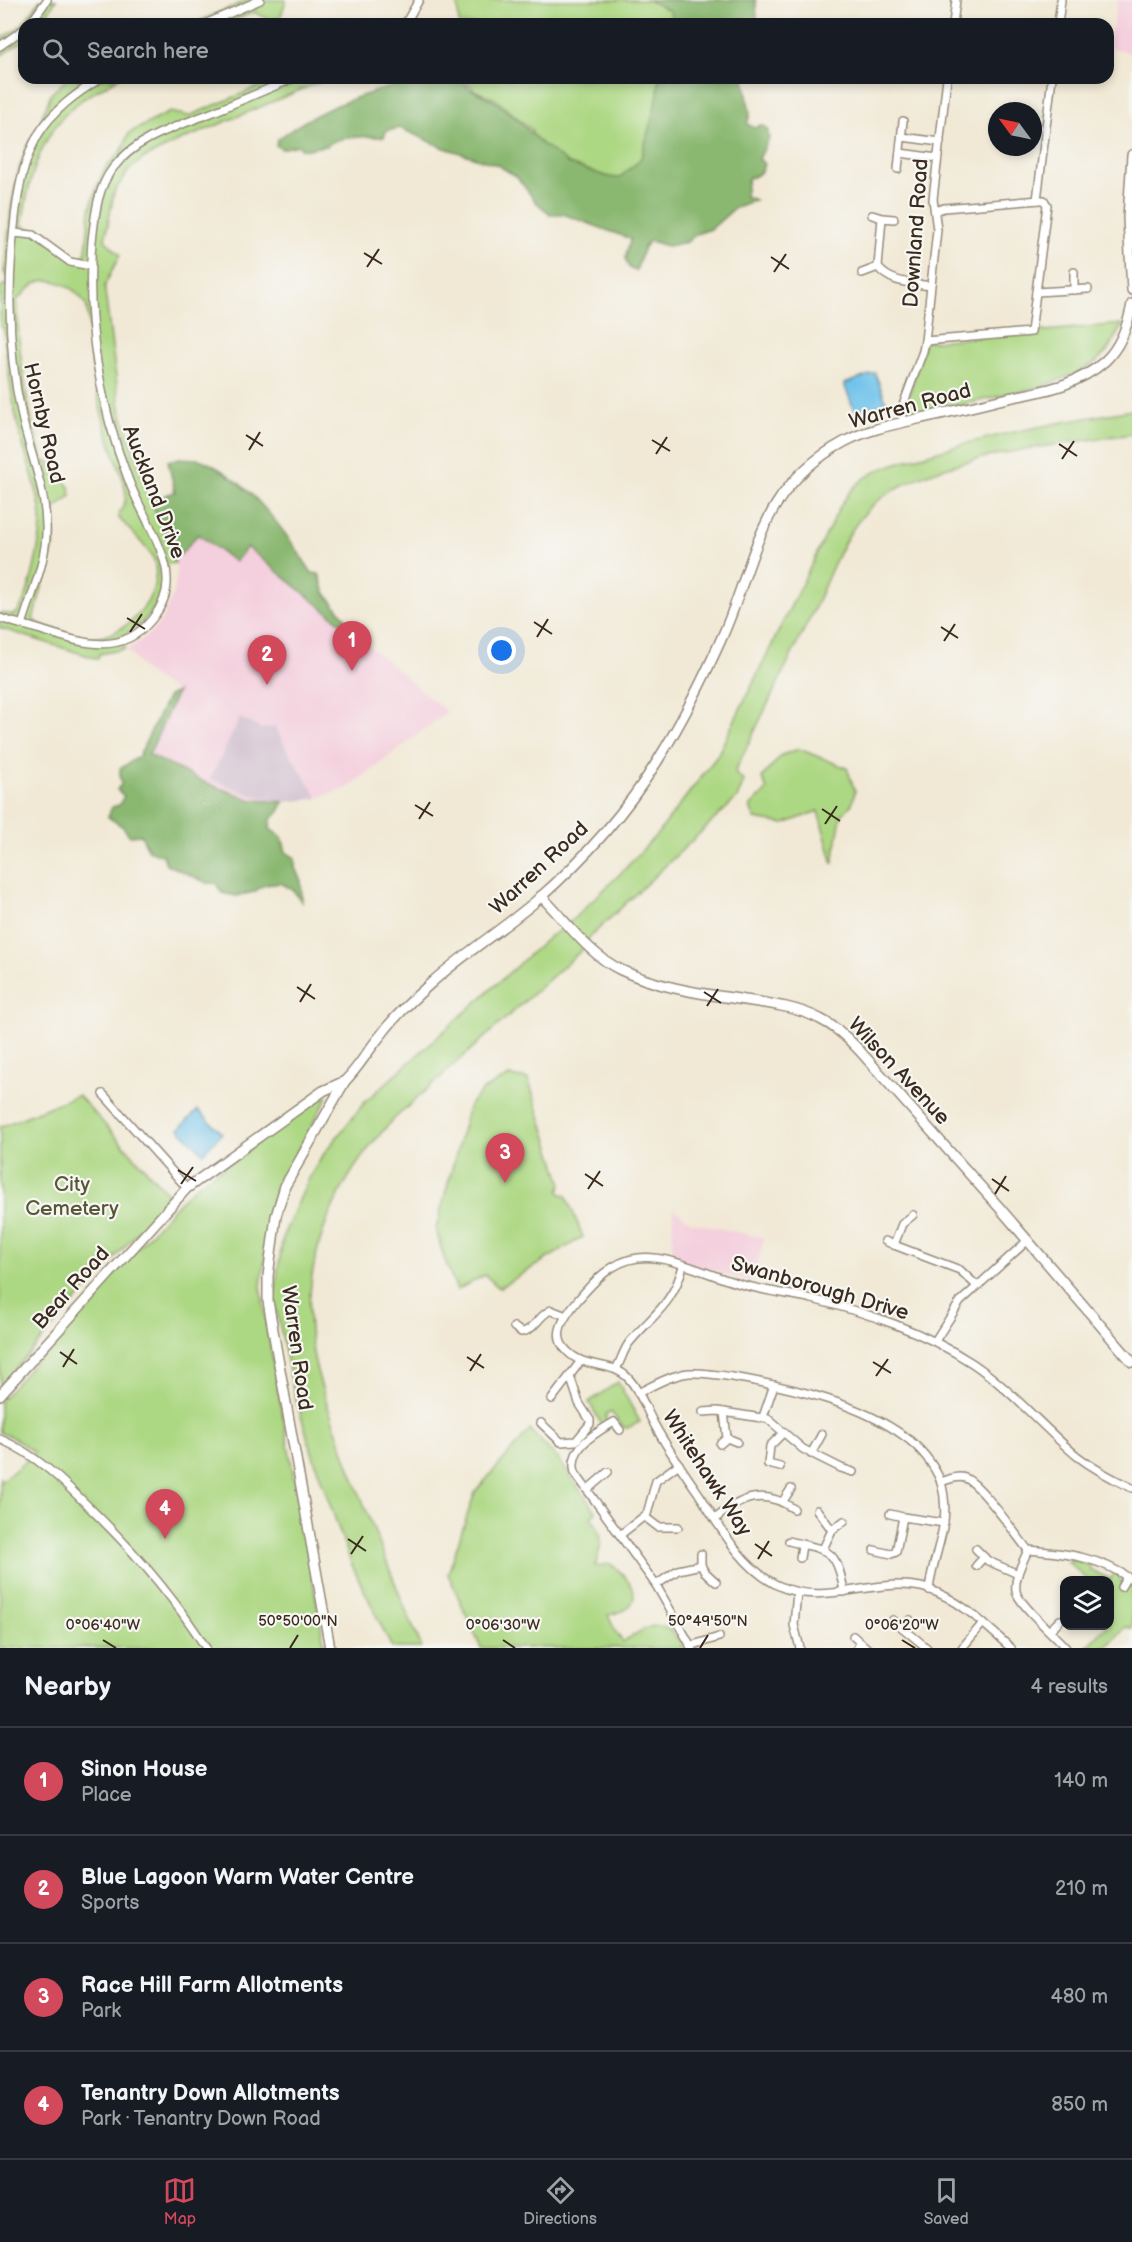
<!DOCTYPE html>
<meta charset="utf-8">
<style>
:root{--surface:#171b24;--page:#20242c;--text:#f1f3f6;--muted:#9ea1a6;--line:#363941;--accent:#d1495b}
body{margin:0;font-family:"Balsamiq Sans",sans-serif;background:var(--page);color:var(--text)}
.controls{position:absolute;right:18px;bottom:18px;display:grid;overflow:hidden;border-radius:12px;box-shadow:0 3px 9px #0003}
.controls button{width:54px;height:54px;display:grid;place-items:center;padding:0;border:0;border-bottom:2px solid var(--line);background:var(--surface);color:var(--text);font:30px sans-serif}
.compass{position:absolute;left:988px;top:102px;width:54px;height:54px;border-radius:50%;background:var(--surface);box-shadow:0 3px 9px #0003;rotate:303deg}
.you{position:absolute;left:502px;top:651px;width:21px;height:21px;margin:-15px;border:4px solid #fff;border-radius:50%;background:#1a73e8;box-shadow:0 0 0 9px #1a73e833}
.badge{display:grid;place-items:center;width:39px;height:39px;border-radius:50%;background:var(--accent);color:#fff;font-size:20px;font-weight:700}
.pin{position:absolute;translate:-50% -50px;filter:drop-shadow(0 2px 3px #0008)}
.pin::after{content:'';position:absolute;top:32px;width:21px;height:18px;background:inherit;clip-path:polygon(0 0,100% 0,50% 100%)}
.list{margin:0;padding:0;list-style:none}
h2{display:flex;justify-content:space-between;align-items:center;height:78px;margin:0;padding:0 24px;font-size:26px}
h2 small{font-size:20px;font-weight:400;color:var(--muted)}
.list li{display:grid;grid-template-columns:39px 1fr auto;gap:18px;align-items:center;box-sizing:border-box;height:108px;padding:0 24px;border-top:2px solid var(--line)}
.list b{display:block;font-size:22px;white-space:nowrap}
.list p{margin:0;font-size:20px;white-space:nowrap;color:var(--muted)}
.list em{font-size:20px;font-style:normal;color:var(--muted)}
.icon{flex:none;width:33px;height:33px;fill:none;stroke:currentColor;stroke-width:2;stroke-linecap:round;stroke-linejoin:round}
.map{position:relative;flex:none;width:1132px;height:1648px;overflow:hidden}
.search{position:absolute;background:var(--surface);box-shadow:0 3px 9px #0003;left:18px;right:18px;top:18px;height:66px;display:flex;align-items:center;gap:15px;box-sizing:border-box;padding:0 21px;border-radius:18px;color:var(--muted);font-size:22px}
.sheet{height:510px;background:var(--surface)}
nav{display:flex;justify-content:space-around;align-items:center;box-sizing:border-box;height:84px;border-top:2px solid var(--line);background:var(--surface);font-size:16px;color:var(--muted)}
nav a{display:grid;justify-items:center;gap:3px}
nav .on{color:var(--accent)}
.map>svg:first-child{display:block}
.built{fill:#f4cfdd}
.industrial{fill:#d0bdcd}
.green{fill:#add883;stroke:#748150;stroke-width:1.5;fill-rule:evenodd}
.forest{fill:#8ab871;stroke:#627148;stroke-width:1.5}
.water{fill:#6fc2eb;stroke:#557684;stroke-width:1.5}
.lines{fill:none;stroke-linecap:round;stroke-linejoin:round}
.minor-casing{stroke:#968a7a;stroke-width:10}
.tertiary-casing{stroke:#968a7a;stroke-width:12}
.minor{stroke:#fff;stroke-width:7}
.tertiary{stroke:#fff;stroke-width:9}
.ticks{fill:none;stroke:#3b2a1e;stroke-width:2}
.labels{text-anchor:middle;dominant-baseline:central;stroke-width:4.5;stroke-linejoin:round;paint-order:stroke}
.street-label{font-size:21px;fill:#3b2a1e;stroke:#f6f6f2}
.park-label{font-size:21px;fill:#585637;stroke:#f6f6f2}
.ticks-label{font-size:15px;text-anchor:middle;fill:#3b2a1e;stroke:#f6f6f2;stroke-width:4.5;stroke-linejoin:round;paint-order:stroke}
</style>
<div class="map">
<svg width="1132" height="1648" viewBox="0 0 1132 1648">
<rect width="100%" height="100%" fill="#f6f6f2"/>
<filter id="ink" filterUnits="userSpaceOnUse"><feTurbulence type="fractalNoise" baseFrequency=".0167" numOctaves="2"/><feDisplacementMap in="SourceGraphic" scale="12" xChannelSelector="R" yChannelSelector="G"/><feConvolveMatrix kernelMatrix="1 2 1 2 8 2 1 2 1" color-interpolation-filters="sRGB"/></filter>
<filter id="wash" filterUnits="userSpaceOnUse"><feTurbulence type="fractalNoise" baseFrequency=".008" numOctaves="4" result="noise"/><feDisplacementMap in="SourceGraphic" scale="24" xChannelSelector="R" yChannelSelector="G"/><feGaussianBlur stdDeviation="1.35" result="paint"/><feColorMatrix in="noise" values="0 0 0 0 0 0 0 0 0 0 0 0 0 0 0 0 0 1.4 0 .05"/><feComposite in="paint" operator="in"/></filter>
<g filter="url(#wash)">
<rect width="100%" height="100%" fill="#f1e9d5"/>
<g class="built">
<path d="M1118 0H1132V53L1108 47Z"/>
<path d="M197 533 247 547 352 632 447 712 348 788 318 798 303 800 284 802 252 800 206 783 148 755 176 692 145 671 127 650 153 631 163 618 174 593 177 574 175 563Z"/>
<path d="M673 1208 691 1222 764 1238 753 1280 750 1282 672 1258Z"/>
</g>
<path class="industrial" d="M240 718 261 729 275 727 285 746 318 798 284 802 250 795 210 779Z"/>
<g class="green">
<path d="M40 0H56L41 24H24V40L0 56V40L23 24Z"/>
<path d="M248 0H286L281 16C272 22 263 17 254 12L226 24H193Z"/>
<path d="M457 0H675V24H459Z"/>
<path d="M68 78H119C107 85 94 92 83 99 41 129 29 177 22 225L36 232 71 257C78 260 83 259 86 252L90 210 97 186 104 170 122 150 129 133 170 112 189 116 280 78H329L177 142 144 158 129 170 114 192 105 240 120 255 105 285V292L120 409 147 493 153 500 151 501 172 548 175 563 163 565C167 598 149 623 120 637L125 649 99 654 98 659 0 628V613L14 615C29 606 43 534 41 515 38 487 27 461 20 434 11 400 7 365 4 329L0 326V290L3 285 10 284 4 272 11 208 19 169 27 146 39 125 51 94ZM44 280C61 280 78 290 86 305 89 312 91 358 93 370 97 397 104 425 113 451 118 468 135 497 119 512V518C126 526 151 551 154 560 165 599 122 642 84 638 75 637 66 632 57 630 49 627 39 626 33 619L54 545V509L71 496 70 488 48 461 43 463C27 410 18 356 17 300L34 284Z"/>
<path d="M463 78H664L639 199 526 154 532 130 495 99 474 90 467 80Z"/>
<path d="M1123 324 1107 351 1097 361 1078 373 1040 387 912 416 903 415 925 342Z"/>
<path d="M1132 410V434C1061 444 941 455 883 497 845 523 830 576 811 616 785 667 761 719 735 771L737 775 744 781 737 798 588 939 585 947 395 1118C334 1180 297 1265 313 1353 320 1389 334 1423 346 1458 363 1503 381 1548 399 1593 406 1612 415 1630 422 1648H392L351 1563 316 1465 293 1389 274 1298 283 1236 310 1176 325 1152 365 1102 550 936 565 927 622 872 659 832 717 756 826 535C835 517 844 494 861 481 879 467 903 461 925 455 992 434 1062 422 1132 410Z"/>
<path d="M799 749 847 768 855 791 852 804 841 816 833 864 818 811 784 824 755 819 750 807 767 790 762 777 782 755Z"/>
<path d="M509 1076 528 1079 562 1184 559 1191 561 1194 566 1195 583 1237 499 1288 485 1275 457 1290 444 1258 436 1229 469 1105 483 1090Z"/>
<path d="M78 1095 170 1196 0 1386V1127Z"/>
<path d="M324 1096H328L286 1172 271 1213 261 1286 267 1329 325 1648H0V1478L2 1481 35 1453 12 1437 0 1433V1401L178 1203 197 1185Z"/>
<path d="M618 1382 640 1422 627 1428 623 1427 611 1412 606 1415 607 1423 603 1427 589 1402Z"/>
<path d="M530 1430 558 1459 596 1512 591 1517C605 1537 602 1543 595 1566L610 1564C621 1571 634 1584 634 1598 630 1611 620 1612 608 1615L615 1631 623 1642C649 1625 665 1614 684 1648H481L448 1574 475 1492Z"/>
<path d="M1071 1559 1090 1565V1570L1111 1579 1114 1573 1119 1575 1123 1588 1127 1584H1132V1628L1126 1627 1105 1648H1086L1107 1626H1110V1580H1088L1068 1562Z"/>
</g>
<g class="forest">
<path d="M648 0H756L757 21 755 24H667L671 15 670 11Z"/>
<path d="M439 78H462L470 89 494 101 516 118 541 143 569 164 609 177 619 178 639 161 642 155 658 94 659 78H744L750 114 747 124 754 128 761 125 767 128 769 138 759 159 764 164C762 173 756 177 748 178L745 196 755 200 736 207 711 229 696 234 687 242 667 246 650 241 644 247 636 271C620 267 627 249 631 239L563 214 551 215 536 202 517 177 498 165 442 147 400 128 386 131 384 137C370 136 337 135 327 146 318 145 309 151 301 149L299 145 281 149 276 145 277 140C322 105 383 85 439 78Z"/>
<path d="M179 458C186 459 195 458 202 460 250 481 285 531 312 573L319 574C322 580 322 587 325 592 334 607 348 616 352 632L247 547 235 562 198 534 180 555 173 554 172 548 151 500 175 492 168 461Z"/>
<path d="M177 692 149 755 206 783 252 800 284 802 278 813 271 819 270 829 282 837 286 852 295 858V868L301 881 302 902 293 890 281 883 264 885 254 892 237 896 222 893 216 883H207L166 864 163 855 149 851 141 835 130 836 122 826 108 817 112 807 119 805 124 796 117 790 122 783 120 778V769L139 756 168 696Z"/>
</g>
<g class="water">
<path d="M875 373 887 404 857 417 844 384Z"/>
<path d="M198 1110 222 1133 203 1153 179 1129Z"/>
</g>
</g>
<g filter="url(#ink)">
<g class="lines">
<defs>
<g id="minor">
<path d="M30 24 47 0"/>
<path d="M205 24 260 0"/>
<path d="M405 24 419 0"/>
<path d="M953 24 956 0"/>
<path d="M1058 24 1061 0"/>
<path d="M0 46 24 29"/>
<path d="M902 137 940 142"/>
<path d="M900 153 937 158"/>
<path d="M898 169 903 121"/>
<path d="M1037 200 1052 78"/>
<path d="M872 215 882 218"/>
<path d="M894 219 882 218 878 267C889 283 913 283 930 286"/>
<path d="M14 233 33 235 70 262 91 266"/>
<path d="M862 273 878 267"/>
<path d="M1074 290V272"/>
<path d="M1036 292 1088 289"/>
<path d="M925 341 1031 332 1047 205 1044 200H1040L944 208 935 211"/>
<path d="M903 423 902 408 923 351 925 341 937 230 933 199 947 78"/>
<path d="M0 618C14 623 29 626 44 631 82 643 122 657 152 619 161 608 168 593 167 578 167 550 139 509 129 481 99 405 86 322 92 241 95 216 97 188 113 168 137 137 176 127 211 113 239 101 266 90 294 78"/>
<path d="M22 625C32 592 48 558 46 524 45 487 30 453 22 417 8 354 7 292 14 227 17 196 22 163 38 135 53 110 77 93 101 78"/>
<path d="M103 1094 187 1188"/>
<path d="M913 1215 902 1224 894 1245 960 1270 976 1285"/>
<path d="M885 1241 894 1245"/>
<path d="M514 1327 521 1332C534 1331 539 1315 551 1310L566 1316"/>
<path d="M935 1341 960 1302 1027 1241"/>
<path d="M616 1369C621 1361 623 1351 629 1343 652 1315 673 1305 683 1266"/>
<path d="M638 1393C654 1385 671 1375 689 1373 708 1372 726 1376 744 1379 797 1389 860 1404 904 1436 921 1448 933 1463 941 1482 948 1480 957 1475 965 1478 980 1483 1016 1535 1028 1550 1066 1553 1100 1557 1132 1580"/>
<path d="M552 1399 580 1362"/>
<path d="M703 1412 717 1411 768 1419 803 1449 841 1468 853 1472"/>
<path d="M763 1417 774 1385"/>
<path d="M541 1423 561 1442 576 1441 590 1424V1420L579 1403 570 1376"/>
<path d="M620 1430 614 1422C596 1433 568 1447 575 1473L656 1585 692 1648"/>
<path d="M727 1438 737 1442"/>
<path d="M0 1439C37 1455 63 1481 91 1509 134 1551 174 1597 206 1648"/>
<path d="M720 1444 727 1438 724 1412"/>
<path d="M811 1454 822 1434"/>
<path d="M780 1467 768 1464 770 1446 784 1432"/>
<path d="M587 1490 608 1472"/>
<path d="M783 1501 791 1489"/>
<path d="M817 1510 832 1530"/>
<path d="M890 1514 903 1517"/>
<path d="M645 1517 658 1527H678"/>
<path d="M715 1519C741 1497 764 1488 794 1509"/>
<path d="M620 1535 647 1514 656 1481 679 1464"/>
<path d="M789 1541C828 1551 837 1547 844 1592"/>
<path d="M823 1549 832 1530 844 1521"/>
<path d="M976 1549 988 1561 1018 1574"/>
<path d="M874 1550 891 1554 896 1552 903 1517 944 1523"/>
<path d="M1028 1550C1023 1562 1014 1577 1016 1591 1017 1602 1056 1637 1066 1648"/>
<path d="M701 1554V1565"/>
<path d="M800 1558 802 1545"/>
<path d="M976 1566 984 1557"/>
<path d="M656 1585 678 1570 701 1565 704 1571 716 1582"/>
<path d="M1121 1587 1127 1577"/>
<path d="M929 1590C933 1550 953 1525 941 1482"/>
<path d="M797 1592 794 1625 800 1648"/>
<path d="M893 1620 927 1648"/>
<path d="M903 1628 910 1620"/>
<path d="M1050 1630 1060 1620"/>
<path d="M853 1636 861 1643"/>
<path d="M690 1646 719 1637"/>
<path d="M857 1648 861 1643 867 1648"/>
<path d="M962 1648 983 1623"/>
<path d="M1011 1648C986 1626 961 1600 928 1589 879 1574 825 1609 777 1585 741 1567 720 1527 699 1494 683 1471 667 1448 654 1424 646 1409 640 1391 629 1379 612 1360 585 1370 567 1351 550 1335 565 1316 577 1301 593 1282 612 1261 638 1258 668 1254 708 1275 737 1283 761 1291 787 1293 812 1299 868 1313 923 1331 972 1363 1011 1389 1041 1426 1077 1456 1094 1469 1113 1479 1132 1488"/>
</g>
<g id="tertiary">
<path d="M1132 155 1128 218 1132 290"/>
<path d="M541 896C566 921 589 955 621 970 655 986 695 993 732 998 762 1003 793 1005 820 1019 835 1026 848 1038 859 1050L998 1206 1132 1362"/>
<path d="M0 1395 187 1188 323 1091 345 1081"/>
<path d="M330 1648 277 1353 268 1301V1276L276 1216 285 1186 345 1081C359 1067 368 1050 381 1035 395 1016 412 1000 430 984 463 954 502 930 536 901 582 861 626 812 658 760 683 720 704 678 723 635 757 557 759 488 844 442 868 429 896 424 922 418 951 412 979 405 1008 398 1043 391 1077 386 1105 361 1121 346 1128 325 1132 304"/>
</g>
</defs>
<use href="#minor" class="minor-casing"/>
<use href="#tertiary" class="tertiary-casing"/>
<use href="#minor" class="minor"/>
<use href="#tertiary" class="tertiary"/>
</g>
</g>
<path class="ticks" d="M364 253 382 264M771 257 789 269M367 267 379 249M774 272 786 254M246 435 263 446M652 440 670 451M1059 444 1077 456M249 450 260 432M656 454 667 437M1062 459 1074 441M127 618 145 629M534 622 552 634M941 627 958 638M130 632 142 614M537 637 548 619M944 641 955 624M415 805 433 816M822 809 840 821M419 819 430 802M825 824 837 806M297 987 315 999M704 992 721 1003M300 1002 311 984M707 1006 718 989M178 1170 196 1181M585 1174 603 1186M992 1179 1009 1191M181 1184 193 1167M588 1189 600 1171M995 1194 1006 1176M60 1352 77 1364M467 1357 484 1368M873 1362 891 1373M63 1367 74 1349M470 1371 481 1354M876 1376 888 1359M348 1539 366 1551M755 1544 772 1556M351 1554 363 1536M758 1559 769 1541M103 1640 116 1648M503 1640 515 1648M902 1640 915 1648M290 1648 298 1635M700 1648 708 1635"/>
<g class="labels">
<g class="street-label">
<text transform="translate(916 233) rotate(-86)">Downland Road</text>
<text transform="translate(910 406) rotate(-15)">Warren Road</text>
<text transform="translate(44 423) rotate(77)">Hornby Road</text>
<text transform="translate(154 492) rotate(69)">Auckland Drive</text>
<text transform="translate(539 868) rotate(-43)">Warren Road</text>
<text transform="translate(899 1071) rotate(47)">Wilson Avenue</text>
<text transform="translate(71 1288) rotate(-48)">Bear Road</text>
<text transform="translate(820 1288) rotate(16)">Swanborough Drive</text>
<text transform="translate(297 1348) rotate(82)">Warren Road</text>
<text transform="translate(707 1473) rotate(57)">Whitehawk Way</text>
</g>
<g class="park-label">
<text x="72" y="1184">City<tspan x="72" dy="24">Cemetery</tspan></text>
</g>
</g>
<g class="ticks-label">
<text x="298" y="1626">50°50'00"N</text>
<text x="708" y="1626">50°49'50"N</text>
<text x="103" y="1630">0°06'40"W</text>
<text x="503" y="1630">0°06'30"W</text>
<text x="902" y="1630">0°06'20"W</text>
</g>
</svg>
<div class="controls">
<button><svg class="icon" aria-label="layers" viewBox="0 0 24 24"><path d="M12 4l9 5-9 5-9-5zM3 14l9 5 9-5"/></svg></button>
</div>
<svg class="compass" viewBox="-18 -18 36 36"><path d="M0-13l5 13h-10z" fill="#e53935"/><path d="M0 13l5-13h-10z" fill="#9ea1a6"/></svg>
<div class="you"></div>
<div class="pin badge" style="left:352px;top:671px">1</div>
<div class="pin badge" style="left:267px;top:685px">2</div>
<div class="pin badge" style="left:505px;top:1183px">3</div>
<div class="pin badge" style="left:165px;top:1539px">4</div>
<div class="search"><svg class="icon" aria-label="search" viewBox="0 0 24 24"><circle cx="10" cy="10" r="6"/><path d="M15 15l6 6"/></svg>Search here</div>
</div>
<section class="sheet">
<h2>Nearby<small>4 results</small></h2>
<ul class="list">
<li><span class="badge">1</span><div><b>Sinon House</b><p>Place</p></div><em>140 m</em></li>
<li><span class="badge">2</span><div><b>Blue Lagoon Warm Water Centre</b><p>Sports</p></div><em>210 m</em></li>
<li><span class="badge">3</span><div><b>Race Hill Farm Allotments</b><p>Park</p></div><em>480 m</em></li>
<li><span class="badge">4</span><div><b>Tenantry Down Allotments</b><p>Park · Tenantry Down Road</p></div><em>850 m</em></li>
</ul>
</section>
<nav>
<a class="on"><svg class="icon" aria-label="map" viewBox="0 0 24 24"><path d="M3 6l6-2 6 2 6-2v14l-6 2-6-2-6 2zM9 4v14M15 6v14"/></svg>Map</a>
<a><svg class="icon" aria-label="directions" viewBox="0 0 24 24"><path d="M12 3l9 9-9 9-9-9zM9 14v-3h6M13 9l2 2-2 2"/></svg>Directions</a>
<a><svg class="icon" aria-label="saved" viewBox="0 0 24 24"><path d="M7 4h10v16l-5-4-5 4z"/></svg>Saved</a>
</nav>
